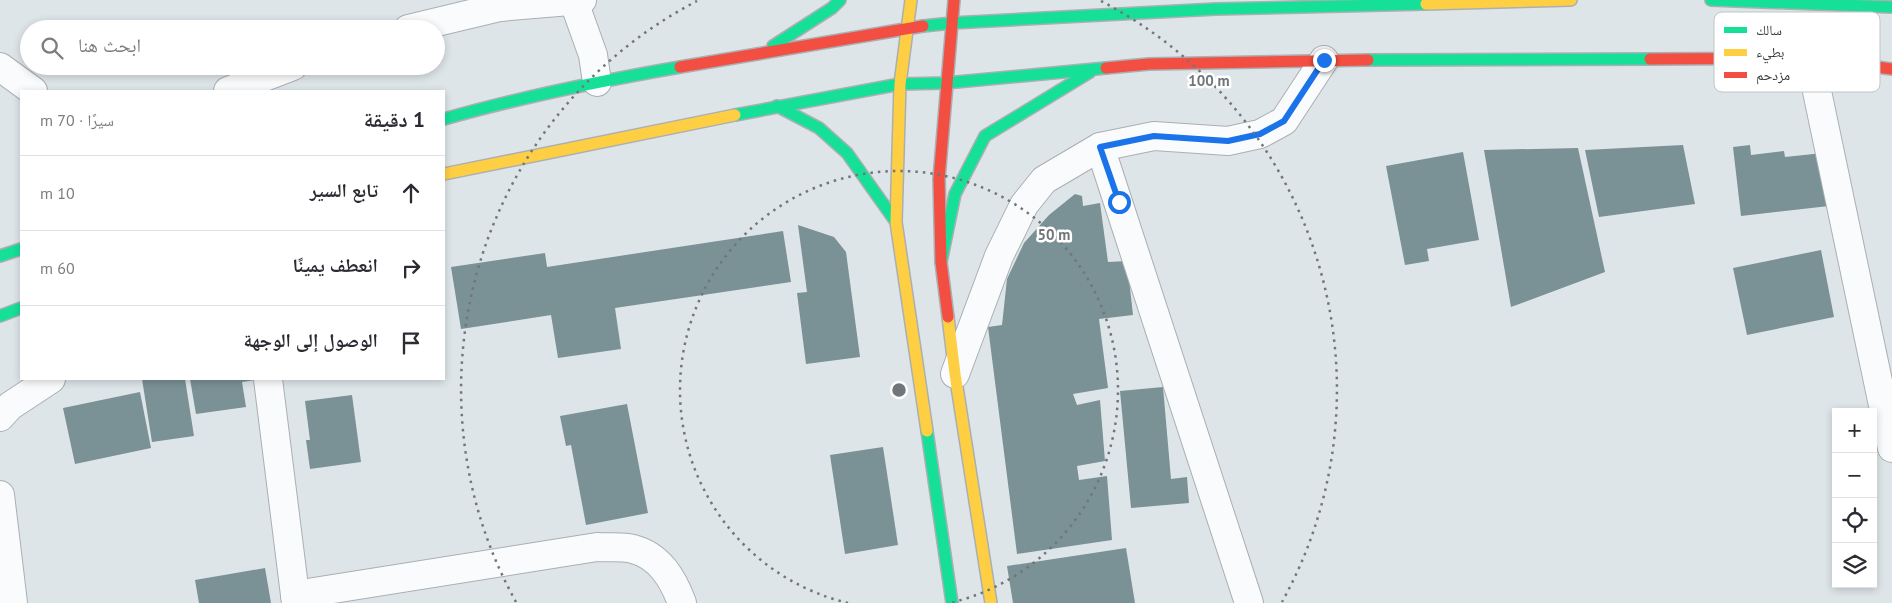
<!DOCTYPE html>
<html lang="ar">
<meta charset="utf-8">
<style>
:root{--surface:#fff;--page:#f2f2f3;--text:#2b2b33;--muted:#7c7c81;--line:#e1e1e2}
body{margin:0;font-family:"PT Sans","Noto Naskh Arabic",sans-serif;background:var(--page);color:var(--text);direction:rtl}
.controls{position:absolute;right:15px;bottom:15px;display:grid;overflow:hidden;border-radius:0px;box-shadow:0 2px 8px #0003}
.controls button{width:45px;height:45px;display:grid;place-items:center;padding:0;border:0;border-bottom:1px solid var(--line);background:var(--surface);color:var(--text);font:25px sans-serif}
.stop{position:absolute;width:15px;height:15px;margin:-11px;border:4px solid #1a73e8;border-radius:50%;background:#fff}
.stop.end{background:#1a73e8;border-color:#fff;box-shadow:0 1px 5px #0008}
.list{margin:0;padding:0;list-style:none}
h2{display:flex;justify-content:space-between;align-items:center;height:65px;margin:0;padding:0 20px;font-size:21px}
h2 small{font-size:16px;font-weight:400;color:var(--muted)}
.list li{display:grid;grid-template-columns:32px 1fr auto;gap:15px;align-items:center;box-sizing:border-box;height:75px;padding:0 20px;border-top:1px solid var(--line)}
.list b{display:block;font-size:19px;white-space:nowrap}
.list em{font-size:16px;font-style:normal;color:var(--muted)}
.icon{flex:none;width:28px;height:28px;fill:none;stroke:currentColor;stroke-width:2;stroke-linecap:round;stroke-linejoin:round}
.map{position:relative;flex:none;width:1892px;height:603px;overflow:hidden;direction:ltr}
.search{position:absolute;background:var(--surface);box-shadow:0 2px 8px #0003;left:20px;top:20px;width:425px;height:55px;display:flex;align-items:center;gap:12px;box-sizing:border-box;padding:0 18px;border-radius:28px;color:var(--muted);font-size:19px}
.panel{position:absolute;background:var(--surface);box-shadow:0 2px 8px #0003;left:20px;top:90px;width:425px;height:290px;border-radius:0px;direction:rtl}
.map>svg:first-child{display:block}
.building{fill:#7a9195}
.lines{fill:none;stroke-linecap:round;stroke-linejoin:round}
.street-casing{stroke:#aaafb3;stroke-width:30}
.fast-casing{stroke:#aaafb3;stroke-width:14}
.slow-casing{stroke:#aaafb3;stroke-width:14}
.jam-casing{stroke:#aaafb3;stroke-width:14}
.street{stroke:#fafbfc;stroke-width:28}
.fast{stroke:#16e098;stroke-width:11}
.slow{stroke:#ffcf43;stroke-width:11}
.jam{stroke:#f24e42;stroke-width:11}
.route{stroke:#1a73e8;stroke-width:6}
.ring{fill:none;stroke:#71767a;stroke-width:2.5;stroke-dasharray:2.5 5}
.key{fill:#fff;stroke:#c3c4c5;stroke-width:1}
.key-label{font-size:14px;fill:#363b3e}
.centre{fill:#71767a;stroke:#fff;stroke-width:2.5}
.ring-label{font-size:15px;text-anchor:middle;font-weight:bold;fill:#71767a;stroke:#fff;stroke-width:5;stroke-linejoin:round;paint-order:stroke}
</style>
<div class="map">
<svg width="1892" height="603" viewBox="0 0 1892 603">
<rect width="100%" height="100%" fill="#dee5e9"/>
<g class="building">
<path d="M1683 145 1695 204 1599 217 1585 150Z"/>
<path d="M1750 145 1751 155 1784 151 1785 157 1823 153 1829 206 1741 216 1733 147Z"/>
<path d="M1578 148 1605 272 1511 307 1484 150Z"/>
<path d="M1463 152 1479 240 1427 249 1429 261 1405 265 1386 166Z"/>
<path d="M1075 194 1082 196 1083 206 1100 203 1108 262 1127 261 1133 315 1099 319 1108 388 1073 394 1077 405 1100 400 1105 461 1077 466 1079 480 1107 476 1112 540 1017 554 988 327 1002 325 1007 279 1024 243 1049 215Z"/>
<path d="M798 225 834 237 846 252 860 357 806 364 797 293 807 292Z"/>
<path d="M783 231 791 282 615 308 621 349 558 358 551 315 461 329 451 267 545 253 547 267Z"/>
<path d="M1821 250 1834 317 1747 335 1733 268Z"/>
<path d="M142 379H185L194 436 152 442Z"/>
<path d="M190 379H255V380L242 382 246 407 196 414Z"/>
<path d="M1163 387 1171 479 1187 477 1189 503 1131 508 1120 391Z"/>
<path d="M140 392 151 448 75 464 63 408Z"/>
<path d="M352 395 361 462 310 469 306 440H310L305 401Z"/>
<path d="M627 404 648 513 586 525 571 445 566 446 560 416Z"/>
<path d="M883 447 898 545 845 554 830 455Z"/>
<path d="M1126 548 1135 603H1013L1007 566Z"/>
<path d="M265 568 271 603H199L195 580Z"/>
</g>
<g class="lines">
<defs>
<g id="street">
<path d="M574 2 593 55 597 82"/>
<path d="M408 29 500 7 582 0"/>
<path d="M1810 58 1892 448"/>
<path d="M0 67 33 91"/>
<path d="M228 91 293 66"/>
<path d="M1100 147 1249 603"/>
<path d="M955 374 999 256 1024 205 1044 180 1100 147 1154 136 1228 141 1260 134 1284 121 1324 60"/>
<path d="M268 379 296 603"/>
<path d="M0 417 10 406 51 379"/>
<path d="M0 495 13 603"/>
<path d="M295 595 597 547C608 548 622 546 633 549 660 556 673 579 682 603"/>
</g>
<g id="fast">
<path d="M1711 0 1892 7"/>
<path d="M923 26 952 23 1216 9 1426 4"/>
<path d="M773 46 832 8 840 0"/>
<path d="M1368 60 1650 59"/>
<path d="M777 106 819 128 847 153 896 222"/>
<path d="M735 115 900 84 946 83 1106 68"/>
<path d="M444 119C521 97 600 81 680 67"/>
<path d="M0 256 21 249"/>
<path d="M941 262 955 194 985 136 1090 72"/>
<path d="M0 316 21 308"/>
<path d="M927 431 952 603"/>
</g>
<g id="slow">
<path d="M911 0 900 84 896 222 927 431"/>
<path d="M1426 4 1571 0"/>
<path d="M444 174 735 115"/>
<path d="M948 317 955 374 991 603"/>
</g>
<g id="jam">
<path d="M1650 59 1810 58 1892 69"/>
<path d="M680 67 923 26"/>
<path d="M1106 68 1149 64 1368 60"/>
<path d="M948 317 941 262 939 179 954 0"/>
</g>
</defs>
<use href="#street" class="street-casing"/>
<use href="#fast" class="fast-casing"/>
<use href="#slow" class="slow-casing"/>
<use href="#jam" class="jam-casing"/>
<use href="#street" class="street"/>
<use href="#fast" class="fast"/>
<use href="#slow" class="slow"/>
<use href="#jam" class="jam"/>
</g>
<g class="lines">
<path class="route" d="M1119 202 1100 147 1154 136 1228 141 1260 134 1284 121 1324 60"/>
</g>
<g class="ring">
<path d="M848 603A219 219 0 1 1 950 603"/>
<path d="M516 602A438 438 0 0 1 697 1M1101 1A438 438 0 0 1 1282 602"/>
</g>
<rect x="1714" y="12" width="166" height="80" rx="8" class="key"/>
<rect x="1724" y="27" width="23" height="6" fill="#16e098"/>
<rect x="1724" y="49" width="23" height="7" fill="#ffcf43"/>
<rect x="1724" y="72" width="23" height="6" fill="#f24e42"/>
<g class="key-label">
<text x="1756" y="35">سالك</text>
<text x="1756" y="57">بطيء</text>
<text x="1756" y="80">مزدحم</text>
</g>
<circle cx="899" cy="390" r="8" class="centre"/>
<g class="ring-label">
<text x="1209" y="86">100 m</text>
<text x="1054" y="240">50 m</text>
</g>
</svg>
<div class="controls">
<button>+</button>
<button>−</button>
<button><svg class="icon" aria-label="locate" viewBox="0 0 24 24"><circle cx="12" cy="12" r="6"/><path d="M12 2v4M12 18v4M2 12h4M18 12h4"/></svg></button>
<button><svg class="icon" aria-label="layers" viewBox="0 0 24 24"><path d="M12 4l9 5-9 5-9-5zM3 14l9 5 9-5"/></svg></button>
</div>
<div class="stop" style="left:1119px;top:202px"></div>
<div class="stop end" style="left:1324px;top:60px"></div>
<div class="search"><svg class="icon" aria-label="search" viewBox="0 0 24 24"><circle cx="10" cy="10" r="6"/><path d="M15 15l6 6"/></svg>ابحث هنا</div>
<section class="panel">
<h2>1 دقيقة<small>سيرًا · 70 m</small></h2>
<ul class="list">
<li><svg class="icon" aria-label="ahead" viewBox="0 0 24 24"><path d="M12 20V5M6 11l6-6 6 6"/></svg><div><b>تابع السير</b></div><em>10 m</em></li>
<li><svg class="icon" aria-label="right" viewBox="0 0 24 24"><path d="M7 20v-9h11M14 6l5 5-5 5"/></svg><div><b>انعطف يمينًا</b></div><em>60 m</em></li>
<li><svg class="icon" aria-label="arrive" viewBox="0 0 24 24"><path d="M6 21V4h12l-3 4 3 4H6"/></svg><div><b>الوصول إلى الوجهة</b></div></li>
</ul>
</section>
</div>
